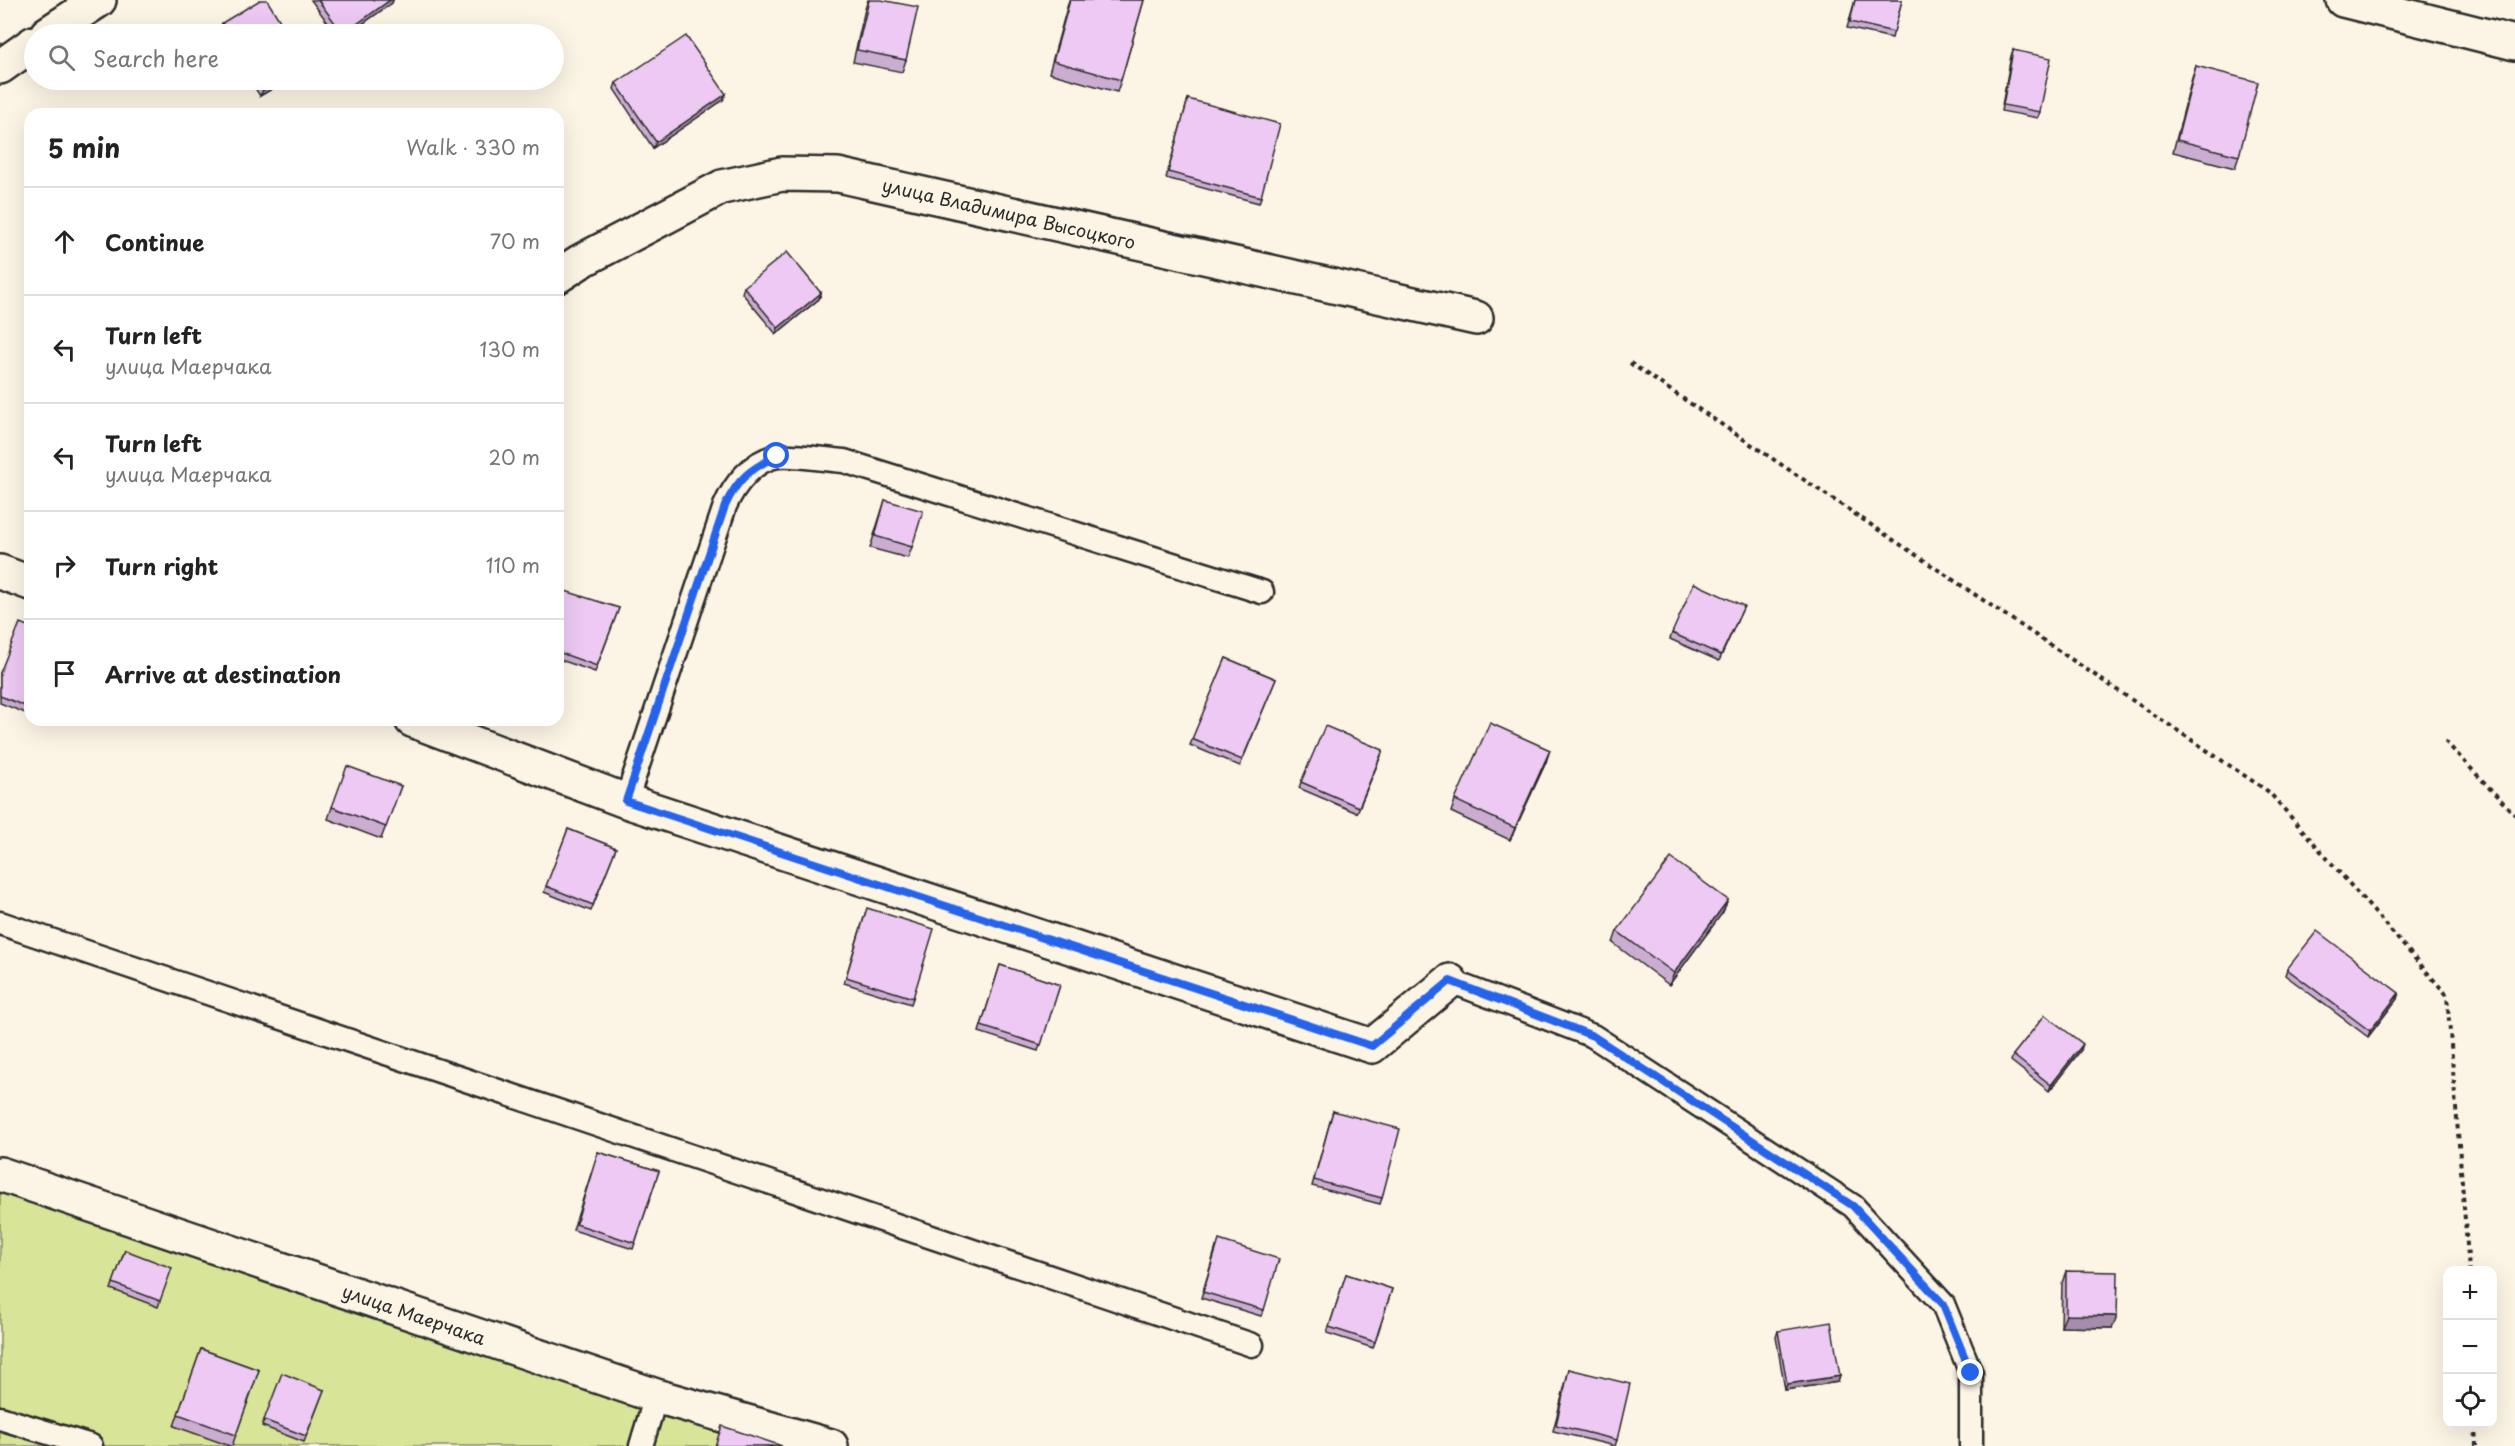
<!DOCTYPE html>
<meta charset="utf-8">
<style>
:root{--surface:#fff;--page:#f2f2f2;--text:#222;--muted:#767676;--line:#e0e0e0}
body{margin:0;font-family:"Playpen Sans",sans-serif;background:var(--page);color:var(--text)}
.controls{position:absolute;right:18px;bottom:18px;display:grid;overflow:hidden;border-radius:12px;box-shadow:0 6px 24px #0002}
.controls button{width:54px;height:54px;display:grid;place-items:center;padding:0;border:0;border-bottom:2px solid var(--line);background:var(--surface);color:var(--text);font:30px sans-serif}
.stop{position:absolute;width:18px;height:18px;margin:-14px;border:4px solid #2563eb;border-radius:50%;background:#fff}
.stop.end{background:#2563eb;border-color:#fff;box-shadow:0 2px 6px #0008}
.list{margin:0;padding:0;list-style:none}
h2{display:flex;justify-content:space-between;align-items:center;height:78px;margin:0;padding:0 24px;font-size:26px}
h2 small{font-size:20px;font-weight:400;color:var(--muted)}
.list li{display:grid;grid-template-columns:39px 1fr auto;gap:18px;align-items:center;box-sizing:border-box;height:108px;padding:0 24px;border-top:2px solid var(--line)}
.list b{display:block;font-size:22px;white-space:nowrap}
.list p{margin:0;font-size:20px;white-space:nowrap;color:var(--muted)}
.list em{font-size:20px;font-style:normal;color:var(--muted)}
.icon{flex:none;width:33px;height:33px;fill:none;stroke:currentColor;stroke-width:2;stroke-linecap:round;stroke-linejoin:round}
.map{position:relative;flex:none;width:2515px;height:1446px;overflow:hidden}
.search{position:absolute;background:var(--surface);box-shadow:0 6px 24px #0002;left:24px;top:24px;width:540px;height:66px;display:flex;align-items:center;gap:15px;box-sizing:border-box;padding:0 21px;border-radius:33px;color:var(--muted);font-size:22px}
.panel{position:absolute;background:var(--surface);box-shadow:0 6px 24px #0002;left:24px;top:108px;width:540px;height:618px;border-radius:18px}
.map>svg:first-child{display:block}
.green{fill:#d8e497;stroke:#828861;stroke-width:1.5}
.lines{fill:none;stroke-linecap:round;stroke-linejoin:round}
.lane-casing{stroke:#2b2b2b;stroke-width:27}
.street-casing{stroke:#2b2b2b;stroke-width:38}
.path{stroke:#2b2b2b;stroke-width:4;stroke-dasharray:4.5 4.5;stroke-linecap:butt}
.lane{stroke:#fcf5e5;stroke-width:22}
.street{stroke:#fcf5e5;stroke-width:33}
.wall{fill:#ccadd2;stroke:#2b2b2b;stroke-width:1.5}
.shaded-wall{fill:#a68dab;stroke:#2b2b2b;stroke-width:1.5}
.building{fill:#edc9f4;stroke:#2b2b2b;stroke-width:1.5}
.route{stroke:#2563eb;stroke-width:8}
.labels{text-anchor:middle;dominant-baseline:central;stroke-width:4.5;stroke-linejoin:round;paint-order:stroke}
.street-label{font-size:18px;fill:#2b2b2b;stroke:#fcf5e5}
</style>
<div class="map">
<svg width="2515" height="1446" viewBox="0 0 2515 1446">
<rect width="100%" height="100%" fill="#fcf5e5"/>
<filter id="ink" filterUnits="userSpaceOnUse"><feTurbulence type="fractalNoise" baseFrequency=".0167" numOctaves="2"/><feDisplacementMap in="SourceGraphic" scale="12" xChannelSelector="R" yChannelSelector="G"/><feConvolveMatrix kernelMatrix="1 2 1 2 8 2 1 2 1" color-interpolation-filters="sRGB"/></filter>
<g filter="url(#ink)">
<path class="green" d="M0 1189 765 1446H0Z"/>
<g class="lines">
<defs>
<g id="lane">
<path d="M626 801 725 506C734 485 753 460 778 456 794 454 827 460 844 461L1262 592"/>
<path d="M0 923 1252 1345"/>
<path d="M1450 981 1593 1036 1853 1206 1943 1304 1971 1373V1446"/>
<path d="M0 1418 91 1446"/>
<path d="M641 1446 656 1396"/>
</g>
<g id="street">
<path d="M2343 0 2515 43"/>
<path d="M47 34 99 0"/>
<path d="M0 67 34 43"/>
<path d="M558 276 581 261 722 187 782 174 838 175 1476 318"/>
<path d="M0 572 30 583"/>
<path d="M412 720 626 801 1372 1046 1450 981"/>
<path d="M0 1174 656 1396 831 1446"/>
</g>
</defs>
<use href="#lane" class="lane-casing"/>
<use href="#street" class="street-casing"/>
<g class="path">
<path d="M1630 363 2269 792 2447 995 2469 1270"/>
<path d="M2445 741 2515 815"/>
<path d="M2475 1424 2476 1446"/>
</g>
<use href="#lane" class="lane"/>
<use href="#street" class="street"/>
</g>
<g class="wall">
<path d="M311 0H393L392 3 348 34H336Z"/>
<path d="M868 0 906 60 902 72 853 62 865 9Z"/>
<path d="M1069 0H1144L1121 80 1117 92 1049 73Z"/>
<path d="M1855 0H1902L1892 38 1847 28Z"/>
<path d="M222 23 288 34H223L220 29Z"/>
<path d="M2013 50 2040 112 2038 118 2001 111 2011 56Z"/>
<path d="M2196 66 2239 156 2235 168 2173 152 2192 78Z"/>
<path d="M250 80H287L260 96Z"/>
<path d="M616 83 726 94 723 100 653 148 614 89Z"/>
<path d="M1188 99 1261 197 1259 203 1166 178Z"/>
<path d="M744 287 821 293 819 299 776 334 742 293Z"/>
<path d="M885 500 912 547 908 558 870 548Z"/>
<path d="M558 591 619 608 595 672 558 659Z"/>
<path d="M1744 606 1719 661 1670 639 1672 633Z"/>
<path d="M30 627V715L0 703V673Z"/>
<path d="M1226 658 1276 679 1240 766 1190 745Z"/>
<path d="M1381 756 1357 813 1299 788 1301 782Z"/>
<path d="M1546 762 1510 840 1451 812 1455 800Z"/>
<path d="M401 786 381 839 328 819 332 807Z"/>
<path d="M568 829 616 848 591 911 544 892Z"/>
<path d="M1728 900 1723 912 1669 985 1613 943 1617 931Z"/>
<path d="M865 914 913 998 911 1004 844 983Z"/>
<path d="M1000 965 1060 985 1038 1051 979 1032Z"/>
<path d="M2287 969 2397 999 2368 1037 2285 975Z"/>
<path d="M2081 1050 2049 1091 2011 1061 2013 1055Z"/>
<path d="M1333 1111 1382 1198 1380 1204 1312 1186Z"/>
<path d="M598 1152 659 1171 633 1249 573 1230Z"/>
<path d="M1216 1247 1264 1310 1261 1316 1201 1298Z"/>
<path d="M125 1250 160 1301 158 1307 111 1289Z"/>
<path d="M2066 1271 2112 1328 2061 1327 2062 1283Z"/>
<path d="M1346 1274 1392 1289 1373 1348 1327 1333Z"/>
<path d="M1778 1331 1840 1376 1838 1382 1785 1390 1776 1337Z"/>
<path d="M201 1349 259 1370 232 1446H230L174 1426Z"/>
<path d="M1569 1369 1617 1440 1615 1446 1553 1431Z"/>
<path d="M324 1390 304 1442 262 1426 264 1420Z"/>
</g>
<g class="shaded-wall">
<path d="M390 0H393L392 3 348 34H342Z"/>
<path d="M279 80H287L260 96 263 90Z"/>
<path d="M726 94 723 100 653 148 656 142Z"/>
<path d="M821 293 819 299 776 334 778 328Z"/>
<path d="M1550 750 1546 762 1510 840 1515 828Z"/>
<path d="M1728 900 1723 912 1669 985 1674 973Z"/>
<path d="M2399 993 2397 999 2368 1037 2370 1031Z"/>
<path d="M2083 1044 2081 1050 2049 1091 2051 1085Z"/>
<path d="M2066 1315 2117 1316 2112 1328 2061 1327Z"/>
<path d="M1840 1376 1838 1382 1785 1390 1787 1384Z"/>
</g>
<g class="building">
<path d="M260 0H267L288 34H229L222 23Z"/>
<path d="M318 0H390L343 34Z"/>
<path d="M869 0H881L918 7 906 60 857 50Z"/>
<path d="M1070 0H1144L1121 80 1053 61Z"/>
<path d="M1855 0H1902L1894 32 1850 22Z"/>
<path d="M686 36 726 94 656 142 616 83Z"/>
<path d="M2013 50 2051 58 2040 112 2003 105Z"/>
<path d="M2196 66 2258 82 2239 156 2177 140Z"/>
<path d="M256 80H279L263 90Z"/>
<path d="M1188 99 1280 124 1261 197 1168 172Z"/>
<path d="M787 252 821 293 778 328 744 287Z"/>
<path d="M885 500 923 511 912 547 875 536Z"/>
<path d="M1694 583 1744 606 1721 655 1672 633Z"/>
<path d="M559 589 619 608 597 666 558 652V591Z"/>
<path d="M20 623 30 627V708L0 696V673Z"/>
<path d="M1226 658 1276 679 1242 760 1192 739Z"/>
<path d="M1490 723 1550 750 1515 828 1455 800Z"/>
<path d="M1325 726 1383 750 1359 807 1301 782Z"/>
<path d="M347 766 401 786 386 827 332 807Z"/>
<path d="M568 829 616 848 593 905 546 886Z"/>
<path d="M1671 858 1728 900 1674 973 1617 931Z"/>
<path d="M867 908 934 929 913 998 846 977Z"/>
<path d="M2317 931 2399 993 2370 1031 2287 969Z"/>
<path d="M1000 965 1060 985 1041 1045 981 1026Z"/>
<path d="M2045 1015 2083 1044 2051 1085 2013 1055Z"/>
<path d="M1333 1111 1400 1129 1382 1198 1314 1180Z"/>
<path d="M598 1152 659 1171 635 1243 576 1224Z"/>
<path d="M1219 1240 1279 1259 1264 1310 1203 1292Z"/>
<path d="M125 1250 172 1268 160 1301 113 1283Z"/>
<path d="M2066 1271 2118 1272 2117 1316 2066 1315Z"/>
<path d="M1346 1274 1392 1289 1375 1342 1329 1327Z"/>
<path d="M1831 1322 1840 1376 1787 1384 1778 1331Z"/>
<path d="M201 1349 259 1370 236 1435 178 1414Z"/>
<path d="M1569 1369 1630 1384 1617 1440 1556 1425Z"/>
<path d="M282 1373 324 1390 306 1436 264 1420Z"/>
<path d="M722 1426 782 1446H715Z"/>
</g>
</g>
<g class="lines" filter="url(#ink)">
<path class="route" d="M777 456C750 469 738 478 725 506L626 801 1372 1046 1450 981 1593 1036 1853 1206 1943 1304 1971 1373"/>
</g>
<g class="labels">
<g class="street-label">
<text transform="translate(1009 213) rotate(13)">улица Владимира Высоцкого</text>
<text transform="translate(414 1314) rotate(19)">улица Маерчака</text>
</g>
</g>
</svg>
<div class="controls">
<button>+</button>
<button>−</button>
<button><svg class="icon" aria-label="locate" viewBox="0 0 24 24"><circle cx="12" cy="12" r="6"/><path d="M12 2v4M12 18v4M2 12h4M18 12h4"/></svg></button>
</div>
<div class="stop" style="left:777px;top:456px"></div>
<div class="stop end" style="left:1971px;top:1373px"></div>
<div class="search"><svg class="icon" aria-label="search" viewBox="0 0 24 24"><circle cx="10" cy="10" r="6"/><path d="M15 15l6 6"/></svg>Search here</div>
<section class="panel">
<h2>5 min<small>Walk · 330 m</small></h2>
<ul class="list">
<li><svg class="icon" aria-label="ahead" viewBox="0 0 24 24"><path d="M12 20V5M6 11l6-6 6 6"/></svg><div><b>Continue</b></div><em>70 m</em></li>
<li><svg class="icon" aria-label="left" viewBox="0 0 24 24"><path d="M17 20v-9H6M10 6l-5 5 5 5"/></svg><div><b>Turn left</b><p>улица Маерчака</p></div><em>130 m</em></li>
<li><svg class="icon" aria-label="left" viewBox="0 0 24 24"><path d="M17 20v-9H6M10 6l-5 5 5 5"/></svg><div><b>Turn left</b><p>улица Маерчака</p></div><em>20 m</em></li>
<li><svg class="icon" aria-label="right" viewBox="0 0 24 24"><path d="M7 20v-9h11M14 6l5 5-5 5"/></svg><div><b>Turn right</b></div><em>110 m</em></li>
<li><svg class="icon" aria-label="arrive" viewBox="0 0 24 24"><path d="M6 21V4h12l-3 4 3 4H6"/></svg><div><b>Arrive at destination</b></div></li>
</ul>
</section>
</div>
